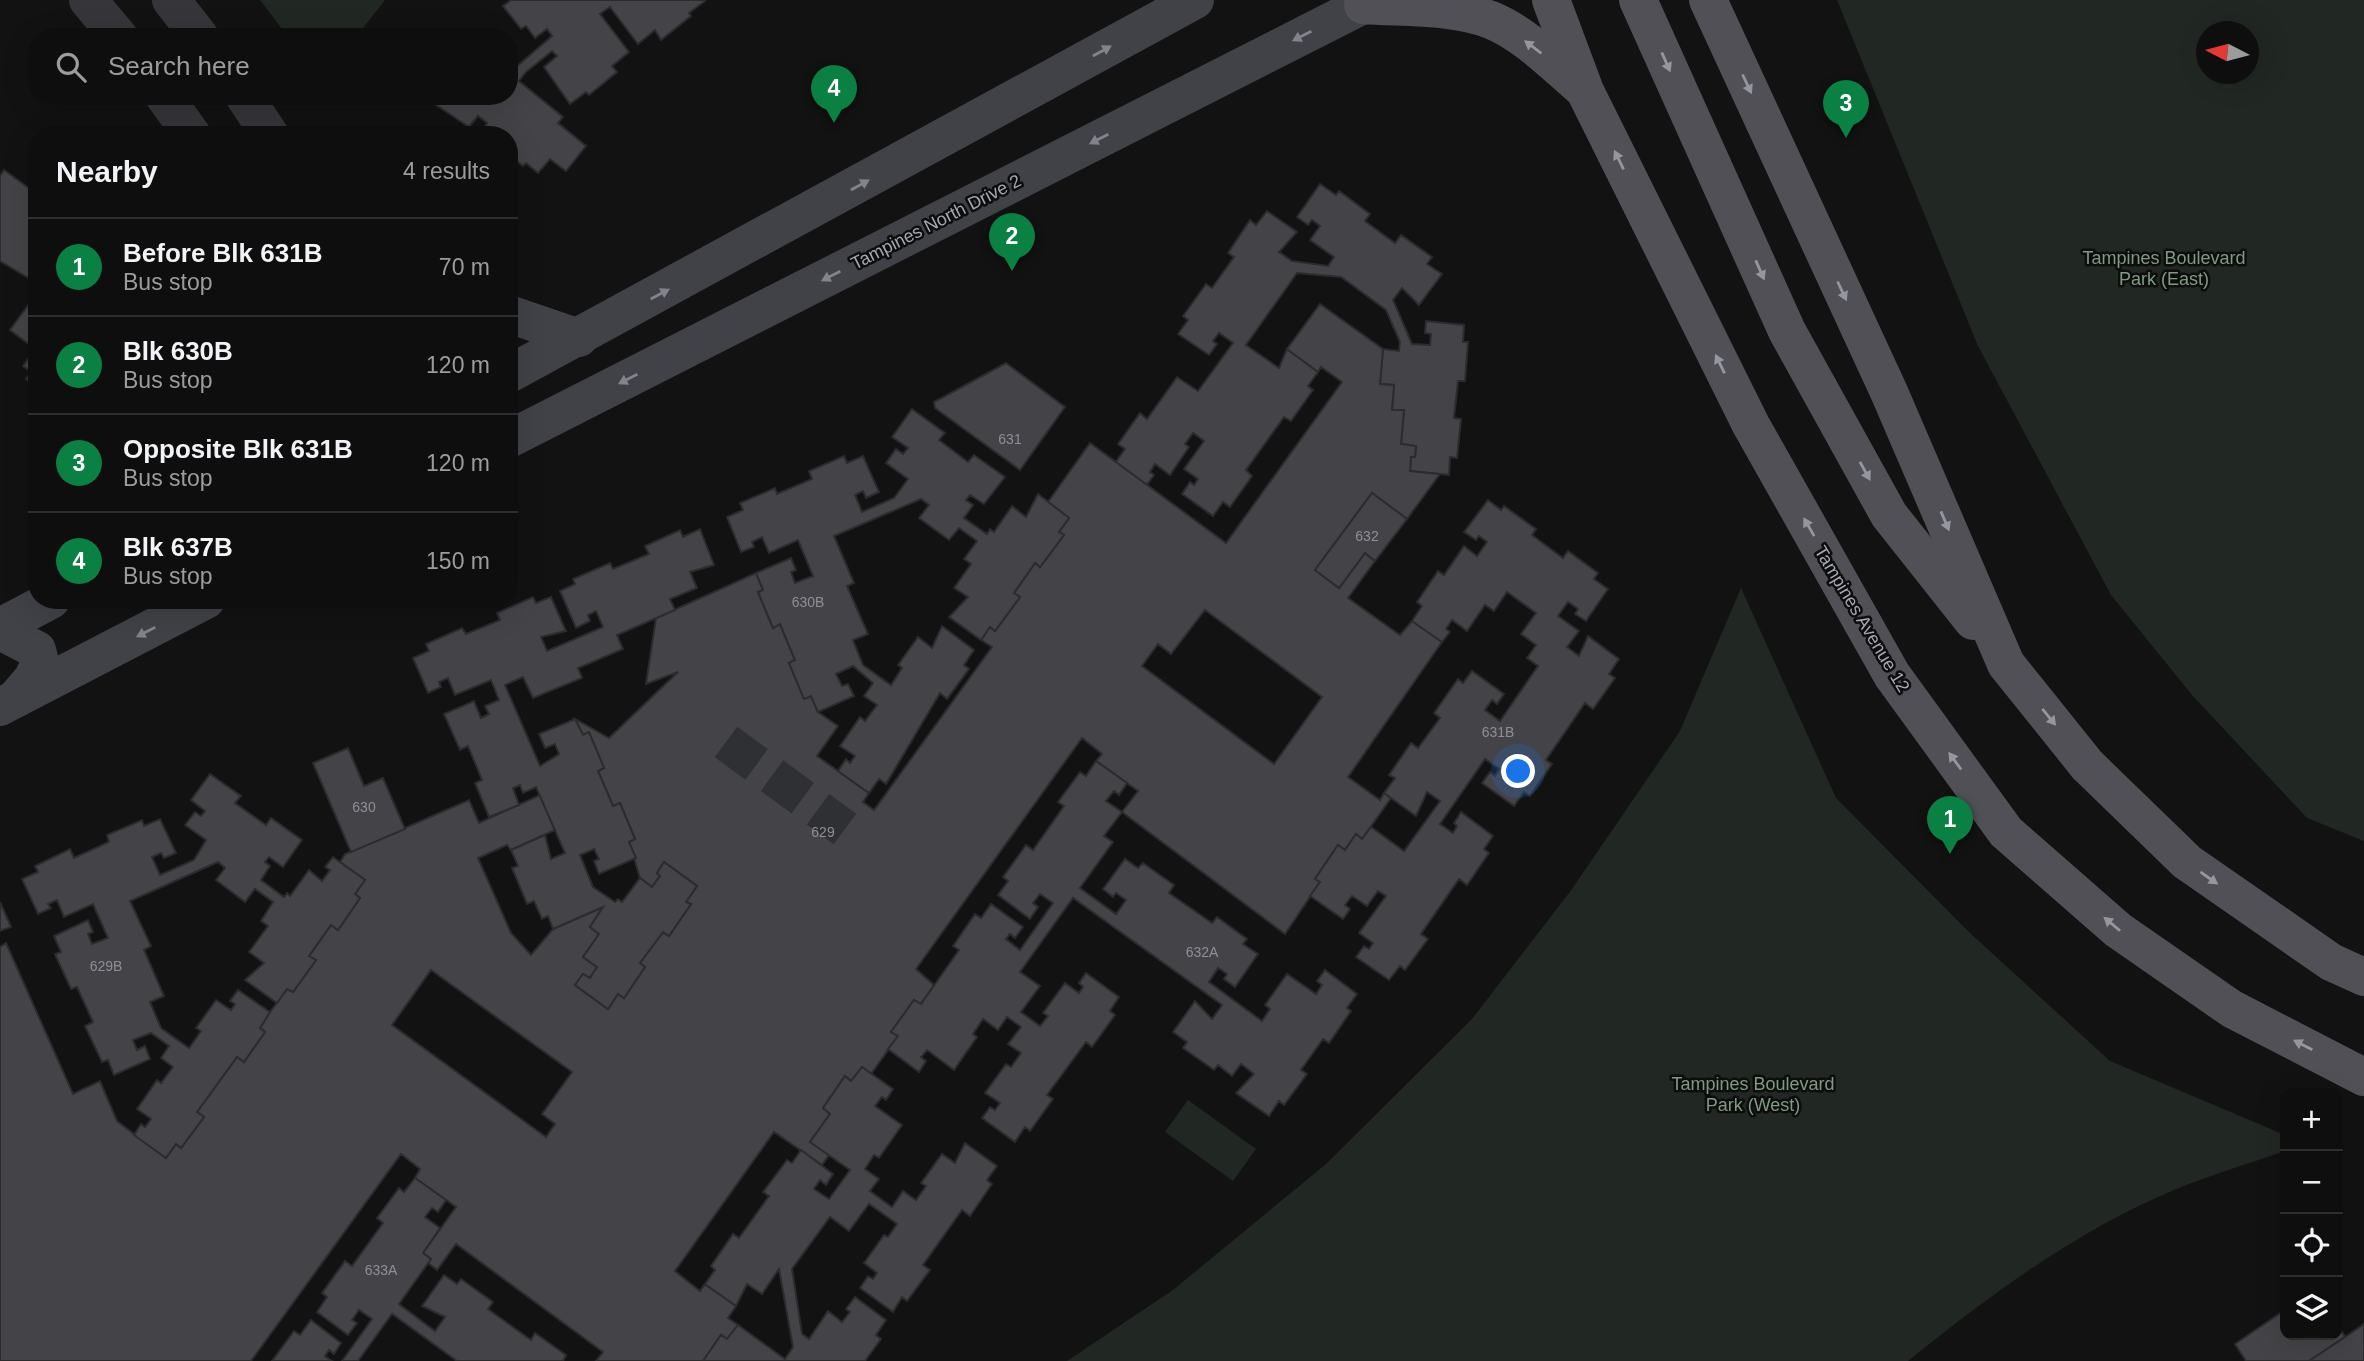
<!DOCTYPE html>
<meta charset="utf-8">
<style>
:root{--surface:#0e0e0e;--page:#1c1c1c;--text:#f1f3f6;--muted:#9b9c9e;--line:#2e2e2e;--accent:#0b8043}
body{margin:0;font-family:Helvetica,sans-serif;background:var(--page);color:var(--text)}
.controls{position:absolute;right:21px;bottom:21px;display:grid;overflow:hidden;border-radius:14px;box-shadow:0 7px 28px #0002}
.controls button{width:63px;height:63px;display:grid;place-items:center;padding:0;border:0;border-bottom:2px solid var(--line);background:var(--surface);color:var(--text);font:35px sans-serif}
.compass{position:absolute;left:2196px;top:21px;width:63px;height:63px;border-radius:50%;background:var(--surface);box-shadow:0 7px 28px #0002;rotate:276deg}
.you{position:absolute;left:1519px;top:772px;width:24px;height:24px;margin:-18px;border:5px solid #fff;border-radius:50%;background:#1a73e8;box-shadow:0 0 0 10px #1a73e833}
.badge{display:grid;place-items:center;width:46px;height:46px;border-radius:50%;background:var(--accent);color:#fff;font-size:23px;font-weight:700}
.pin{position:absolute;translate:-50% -58px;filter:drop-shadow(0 2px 4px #0008)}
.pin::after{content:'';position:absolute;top:37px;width:24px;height:21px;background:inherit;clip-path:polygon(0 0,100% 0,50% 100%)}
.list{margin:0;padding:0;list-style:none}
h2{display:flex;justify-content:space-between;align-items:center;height:91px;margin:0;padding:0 28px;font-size:30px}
h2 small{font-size:23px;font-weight:400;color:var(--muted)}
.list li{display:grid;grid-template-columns:46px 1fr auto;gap:21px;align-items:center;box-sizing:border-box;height:98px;padding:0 28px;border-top:2px solid var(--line)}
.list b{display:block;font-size:26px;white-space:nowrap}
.list p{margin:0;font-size:23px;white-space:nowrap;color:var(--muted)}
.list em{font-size:23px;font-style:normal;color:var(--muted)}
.icon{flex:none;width:38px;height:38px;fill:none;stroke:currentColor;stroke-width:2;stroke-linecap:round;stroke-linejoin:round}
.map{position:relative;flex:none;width:2364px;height:1361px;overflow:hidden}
.search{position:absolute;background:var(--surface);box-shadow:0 7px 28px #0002;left:28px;top:28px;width:490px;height:77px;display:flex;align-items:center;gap:18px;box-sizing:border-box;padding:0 24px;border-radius:28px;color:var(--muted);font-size:26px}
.panel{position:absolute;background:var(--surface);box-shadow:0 7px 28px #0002;left:28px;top:126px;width:490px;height:483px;border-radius:28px}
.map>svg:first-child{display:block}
.green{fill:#212722;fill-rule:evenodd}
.building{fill:#444448;stroke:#2c2c2f;stroke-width:2;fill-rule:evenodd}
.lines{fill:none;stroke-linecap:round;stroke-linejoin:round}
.street-tunnel{stroke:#2f3033;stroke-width:38;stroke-dasharray:38 19;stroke-linecap:butt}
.street{stroke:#35353a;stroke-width:38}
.secondary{stroke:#414247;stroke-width:38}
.primary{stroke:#505056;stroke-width:38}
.oneway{fill:#82848d}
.oneway2{fill:#9496a0}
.labels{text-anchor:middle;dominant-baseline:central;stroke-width:5;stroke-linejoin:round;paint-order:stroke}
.number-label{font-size:14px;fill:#8d8e98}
.street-label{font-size:18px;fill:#a5a7b2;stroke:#0d0d0e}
.park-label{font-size:18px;fill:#7e9b82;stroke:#0d0d0e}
</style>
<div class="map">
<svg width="2364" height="1361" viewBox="0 0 2364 1361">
<rect width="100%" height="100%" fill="#121213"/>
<g class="green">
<path d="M260 0H385L356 37H288Z"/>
<path d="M1837 0H2364V841L2307 818 2192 695 2111 595 1978 346ZM2206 32H2248V74H2206Z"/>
<path d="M1741 588 1836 798 1970 933 2110 1061 2285 1135V1151C2248 1164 2210 1175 2174 1190 2076 1231 1990 1295 1908 1361H1067L1173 1290 1326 1164 1472 1019 1572 889 1680 731Z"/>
<path d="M1188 1100 1256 1149 1233 1181 1165 1132Z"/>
</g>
<g class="building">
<path d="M511 0H704L705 1 689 13 691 16 661 40 655 30 638 44 610 7 604 11 600 14 629 52 612 66 617 72 589 95 586 92 570 104 544 67 557 56 552 51 526 72 519 81 563 117 558 123 586 146 566 171 550 159 538 173 526 163 523 166 512 157 509 160V135H480L487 123 478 116 469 127 436 105 439 100 434 96H509V73L552 36 547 29 535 38 526 26 521 29 503 6Z"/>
<path d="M4 170 37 194V283L0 261V176Z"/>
<path d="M1320 184 1336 195 1339 191 1370 214 1365 221 1395 243 1401 235 1432 257 1427 264 1442 274 1419 305 1402 288 1393 300 1412 344 1430 345 1431 334 1425 333 1426 321 1464 325 1463 342H1468L1465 381H1458L1454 418 1461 419 1457 458 1450 457 1449 475 1410 471 1411 457H1415L1416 446 1401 444 1404 410H1392L1394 385 1380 384 1383 349 1399 351 1400 342 1386 310 1341 277 1297 273 1246 345 1279 368 1287 349 1318 372 1308 386 1313 390 1291 421 1284 417 1246 470 1252 476 1230 507 1223 502 1213 516 1182 494 1190 482 1194 485 1198 479 1184 469 1204 441 1193 433 1185 444 1189 447 1170 475 1155 464 1150 472 1154 475 1146 486 1115 463 1125 449 1118 444 1140 413 1147 419 1177 377 1198 391 1233 343 1219 333 1213 341 1217 344 1209 355 1178 334 1188 320 1183 316 1206 284 1212 288 1234 257 1228 253 1250 220 1256 225 1267 211 1297 232 1279 252 1292 261 1328 266 1334 257 1310 240 1320 226 1312 220 1308 225 1297 217Z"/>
<path d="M37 293V387L26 379 31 372 23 366 35 349 10 330Z"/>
<path d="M1320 304 1383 349 1380 384 1394 385 1392 410H1404L1401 444 1416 446 1415 457H1411L1410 471 1440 474 1407 519 1372 493 1315 570 1339 588 1365 553 1375 561 1348 598 1400 635 1412 621 1442 642 1348 777 1380 800 1384 793 1391 798 1362 839 1356 834 1345 850 1338 845 1315 879 1320 882 1285 934 1122 812 1138 791 1096 761 1102 754 1082 738 916 969 934 985 921 1004 914 1000 891 1032 898 1036 871 1074 862 1067 851 1081 845 1076 823 1108 830 1114 810 1142 829 1155 822 1165 774 1132 675 1271 700 1291 705 1284 736 1306 728 1318 738 1325 727 1339 721 1335 703 1361H596L603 1352 456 1244 437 1270 428 1263 431 1259 423 1253 456 1207 415 1178 420 1169 401 1154 251 1361H0V947L6 943 73 1094 100 1081 117 1121 166 1158 176 1144 181 1148 204 1117 197 1112 237 1057 244 1062 265 1032 260 1028 270 1012 287 989 293 992 316 960 309 956 331 925 338 930 360 898 355 894 365 880 340 862 345 854 469 800 479 823 540 795 555 830 511 850 507 845 478 858 511 933 531 955 553 929 603 907 590 927 599 934 583 957 597 967 590 978 583 974 575 985 608 1009 618 994 624 998 645 967 640 963 663 932 669 936 691 904 686 902 697 886 664 862 657 873 660 876 652 887 640 878 629 842 635 839 620 803 613 806 598 771 604 768 589 732 583 735 575 719 609 738 678 672 646 684 656 618 756 573 763 590 758 592 773 628 780 624 795 660 789 663 804 699 811 696 818 712 838 726 817 756 869 793 863 802 874 810 992 647 981 640 990 627 995 631 1020 597 1014 593 1035 563 1040 567 1064 535 1059 532 1069 518 1048 502 1090 443 1226 543 1342 382 1321 367 1318 372 1287 349ZM1205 610 1322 697 1274 764 1142 666 1158 644 1171 654ZM431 970 572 1072 542 1114 555 1124 546 1137 392 1025Z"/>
<path d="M1006 363 1065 407 1020 470 935 408 934 402Z"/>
<path d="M912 409 945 433 939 440 968 462 974 455 1005 477 984 504 970 495 966 500 973 505 964 518 987 534 990 529 994 532 1012 506 1026 517 1038 494 1069 518 1059 532 1064 535 1040 567 1035 563 1014 593 1020 597 995 631 990 627 981 640 949 617 968 597 954 588 971 564 964 559 977 541 959 528 949 540 919 518 929 505 921 499 834 536 854 583 847 586 868 634 853 640 863 665 891 685 902 668 898 665 918 637 932 648 942 626 974 650 964 665 969 669 947 699 940 693 886 784 879 779 869 793 838 771 846 759 850 763 855 756 840 746 860 717 865 721 877 705 864 696 873 683 853 666 836 674 842 686 848 684 854 696 818 712 811 696 804 699 789 663 795 660 780 624 773 628 758 592 763 590 756 573 791 558 796 570 791 572 795 583 813 576 798 540 769 553 762 537 752 542 754 547 741 552 727 517 743 510 740 503 775 488 777 494 812 479 809 471 844 456 847 463 863 456 879 492 866 498 863 491 855 495 862 512 894 498 908 479 886 463 896 449 903 454 908 448 892 437Z"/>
<path d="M1372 493 1407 519 1375 561 1365 553 1339 588 1315 570Z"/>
<path d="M1488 500 1501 510 1504 506 1536 529 1532 535 1563 558 1568 551 1598 573 1594 579 1608 589 1586 621 1575 614 1578 609 1568 602 1558 616 1579 631 1567 647 1579 656 1588 636 1619 659 1609 674 1615 678 1593 709 1585 703 1546 760 1552 764 1530 796 1524 792 1514 806 1482 783 1490 772 1495 776 1499 769 1485 759 1440 824 1453 833 1457 826 1454 823 1461 812 1493 836 1484 849 1489 853 1467 885 1459 879 1421 934 1428 939 1405 970 1400 966 1389 980 1356 957 1364 946 1369 949 1373 943 1359 933 1386 896 1378 891 1367 906 1352 896 1345 905 1350 909 1343 919 1310 896 1320 882 1315 879 1338 845 1345 850 1356 834 1362 839 1371 827 1404 851 1440 801 1427 792 1416 816 1384 793 1395 778 1389 775 1411 743 1418 748 1440 718 1434 713 1458 679 1463 683 1472 671 1504 694 1497 704 1492 700 1485 710 1500 721 1538 666 1527 658 1536 645 1521 634 1536 613 1507 592 1494 611 1485 605 1467 631 1452 620 1446 629 1450 632 1442 642 1412 621 1422 606 1417 602 1438 571 1444 575 1464 546 1477 556 1487 542 1479 536 1476 540 1464 532Z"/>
<path d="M700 529 714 565 690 572 697 588 670 599 675 610 617 635 623 649 578 668 582 678 533 698 523 677 505 685 540 766 559 754 555 744 545 748 539 734 575 719 583 735 589 732 604 768 598 771 613 806 620 803 635 839 629 842 636 858 599 874 594 861 599 859 594 849 580 855 593 887 615 902 618 899 622 902 640 878 652 887 660 876 657 873 664 862 697 886 686 902 691 904 669 936 663 932 640 963 645 967 624 998 618 994 608 1009 575 985 583 974 590 978 597 967 583 957 599 934 590 927 603 907 553 929 548 916 542 919 534 901 527 904 512 868 518 866 511 850 545 835 551 859 565 853 536 787 523 793 520 785 513 788 519 805 489 817 475 783 482 780 468 746 460 750 444 714 474 701 481 718 489 714 485 706 499 700 491 680 455 695 448 678 439 682 441 687 428 693 413 658 429 651 426 644 462 628 466 634 500 620 497 613 533 597 536 603 551 597 566 631 541 637 547 651 603 627 596 611 588 615 590 621 576 628 560 591 575 584 573 579 610 563 613 569 649 554 645 546 680 530 683 537Z"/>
<path d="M348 748 364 786 383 778 405 829 351 852 313 763Z"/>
<path d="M1096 761 1127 783 1119 795 1114 791 1106 801 1122 812 1104 836 1113 842 1080 888 1116 914 1126 900 1116 893 1113 897 1103 889 1125 859 1138 868 1143 863 1174 885 1169 893 1212 923 1217 917 1247 939 1243 944 1258 954 1235 987 1224 979 1227 974 1218 968 1209 982 1262 1021 1270 1009 1265 1005 1287 974 1316 994 1322 985 1317 981 1325 970 1357 994 1347 1008 1351 1011 1329 1043 1323 1039 1301 1070 1307 1074 1284 1105 1279 1101 1269 1116 1236 1093 1254 1074 1241 1064 1232 1076 1218 1065 1214 1070 1183 1048 1187 1042 1173 1032 1195 1001 1212 1019 1222 1005 1073 898 1020 972 1040 986 1021 1012 1040 1026 1048 1016 1043 1013 1065 983 1079 993 1083 987 1079 983 1086 973 1119 997 1110 1011 1115 1015 1092 1047 1086 1042 1047 1095 1053 1099 1030 1131 1025 1127 1015 1142 982 1118 990 1107 995 1110 1000 1103 985 1093 1006 1064 1011 1067 1021 1053 1008 1044 1021 1027 1007 1017 998 1030 983 1019 973 1034 977 1037 954 1070 927 1050 921 1057 926 1061 919 1072 888 1049 898 1036 891 1032 914 1000 921 1004 959 950 953 946 975 914 981 918 991 904 1023 927 1015 938 1010 934 1006 939 1020 950 1053 903 1040 894 1033 903 1038 907 1030 919 998 895 1008 881 1003 877 1026 845 1033 850 1064 806 1058 802 1080 772 1086 776Z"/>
<path d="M210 774 241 796 235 803 266 825 271 818 302 840 283 867 269 857 265 862 270 866 261 880 284 897 287 893 290 896 309 870 322 881 330 870 325 867 333 857 365 880 355 894 360 898 338 930 331 925 309 956 316 960 293 992 287 989 277 1003 245 980 264 963 249 952 268 926 261 921 273 902 255 889 245 902 216 880 225 868 218 862 130 901 151 946 144 950 164 996 150 1002 161 1028 189 1048 201 1031 196 1028 216 1000 231 1010 235 1004 230 1001 238 990 270 1012 260 1028 265 1032 244 1062 237 1057 197 1112 204 1117 181 1148 176 1144 166 1158 134 1135 141 1124 145 1127 151 1119 137 1109 157 1080 161 1083 173 1067 161 1058 169 1046 151 1033 133 1040 137 1050 145 1046 150 1059 114 1075 108 1060 102 1062 85 1026 93 1022 77 987 71 989 55 954 61 952 54 936 88 920 93 932 88 934 92 944 108 938 93 904 64 917 57 900 48 904 51 908 38 914 22 879 38 872 35 866 70 849 74 858 109 842 107 835 142 820 144 826 160 819 176 853 164 858 161 853 152 857 160 875 194 860 206 840 185 825 195 812 201 816 205 811 191 800Z"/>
<path d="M0 902 11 927 0 931Z"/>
<path d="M862 1067 893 1089 886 1100 882 1097 875 1106 902 1125 879 1158 874 1155 865 1169 879 1179 870 1191 892 1207 903 1191 916 1200 926 1186 921 1183 942 1154 955 1163 965 1143 997 1166 987 1180 992 1184 970 1216 962 1210 923 1265 930 1270 907 1301 902 1297 893 1312 860 1288 868 1276 873 1279 877 1273 864 1263 884 1235 888 1237 897 1224 869 1204 849 1231 830 1217 792 1269 802 1334 809 1339 828 1311 842 1322 850 1312 846 1309 855 1297 886 1320 876 1335 881 1339 865 1361H703L721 1335 727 1339 738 1325 785 1359 793 1347 779 1269 762 1294 747 1284 736 1306 705 1284 715 1270 711 1266 733 1234 739 1238 769 1196 763 1192 787 1160 792 1163 801 1150 833 1174 826 1185 820 1180 814 1189 829 1199 850 1170 810 1142 830 1114 823 1108 845 1076 851 1081Z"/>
<path d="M415 1178 446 1200 438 1212 432 1208 425 1217 440 1228 423 1253 431 1259 399 1304 435 1331 445 1317 422 1306 444 1275 457 1284 461 1279 493 1302 488 1309 531 1340 535 1333 566 1355 563 1361H457L392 1314 358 1361H342L372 1319 359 1310 352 1320 357 1323 348 1335 317 1312 327 1297 322 1293 345 1261 352 1266 383 1223 377 1218 399 1188 404 1192Z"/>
<path d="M2285 1310V1335H2338V1325L2345 1337 2309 1361H2246L2235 1344Z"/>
<path d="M311 1320 341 1343 334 1354 329 1350 325 1356 332 1361H272L294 1331 300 1335Z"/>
<path d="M2364 1324V1361H2309L2345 1337Z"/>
</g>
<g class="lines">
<path class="street-tunnel" d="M726 742 845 829"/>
<g class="street">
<path d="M88 0 119 37"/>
<path d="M171 0 200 37"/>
<path d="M164 96 192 135"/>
<path d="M244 96 270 135"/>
</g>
<g class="secondary">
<path d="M509 314 579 338"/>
<path d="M509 374 1195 0"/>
<path d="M509 439 1363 5"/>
<path d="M0 627 51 600"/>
<path d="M0 631 37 650 40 662 33 678 15 699"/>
<path d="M0 707 206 600"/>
</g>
<g class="primary">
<path d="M1551 0 1585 91 1751 425 1892 675 2006 832 2118 930 2232 1009 2364 1077"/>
<path d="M1638 0 1787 331 1889 515 1973 621"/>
<path d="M1708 0 1889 392 2006 664 2087 765 2187 862 2331 962 2364 977"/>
<path d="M1363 5C1403 8 1453 5 1491 20 1525 34 1553 63 1581 87"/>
</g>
</g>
<defs><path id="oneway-solid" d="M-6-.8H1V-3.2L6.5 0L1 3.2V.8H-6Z" transform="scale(1.75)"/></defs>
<g class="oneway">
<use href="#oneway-solid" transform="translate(1302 36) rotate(153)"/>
<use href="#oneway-solid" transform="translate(1102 51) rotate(-29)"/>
<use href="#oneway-solid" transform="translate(1099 139) rotate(153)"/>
<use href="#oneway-solid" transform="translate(860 185) rotate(-29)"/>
<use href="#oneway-solid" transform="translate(831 276) rotate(153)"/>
<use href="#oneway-solid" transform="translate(660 294) rotate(-28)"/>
<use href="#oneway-solid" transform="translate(628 379) rotate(153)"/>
<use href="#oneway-solid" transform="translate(146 632) rotate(153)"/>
</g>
<g class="oneway2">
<use href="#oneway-solid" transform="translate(1533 47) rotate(-143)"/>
<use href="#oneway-solid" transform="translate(1666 62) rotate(66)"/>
<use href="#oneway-solid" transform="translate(1747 84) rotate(65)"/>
<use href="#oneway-solid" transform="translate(1619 160) rotate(-116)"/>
<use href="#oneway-solid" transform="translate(1760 270) rotate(66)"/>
<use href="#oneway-solid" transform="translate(1842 291) rotate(65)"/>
<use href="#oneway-solid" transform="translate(1720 364) rotate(-116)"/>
<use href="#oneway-solid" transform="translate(1865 471) rotate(61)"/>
<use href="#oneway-solid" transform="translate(1945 521) rotate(67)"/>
<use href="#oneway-solid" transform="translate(1809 527) rotate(-120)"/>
<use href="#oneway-solid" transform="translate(2049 717) rotate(51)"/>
<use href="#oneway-solid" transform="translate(1955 761) rotate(-126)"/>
<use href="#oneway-solid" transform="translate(2209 878) rotate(35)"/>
<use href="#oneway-solid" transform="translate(2112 924) rotate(-140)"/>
<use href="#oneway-solid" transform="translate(2303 1045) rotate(-153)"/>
</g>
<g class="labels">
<g class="number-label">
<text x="1010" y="439">631</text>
<text x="1367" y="536">632</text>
<text x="808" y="602">630B</text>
<text x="1498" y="732">631B</text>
<text x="364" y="807">630</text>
<text x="823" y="832">629</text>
<text x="1202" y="952">632A</text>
<text x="106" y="966">629B</text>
<text x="381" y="1270">633A</text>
</g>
<g class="street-label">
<text transform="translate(936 222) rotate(-27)">Tampines North Drive 2</text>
<text transform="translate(1862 619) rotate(59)">Tampines Avenue 12</text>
</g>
<g class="park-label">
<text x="2164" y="258">Tampines Boulevard<tspan x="2164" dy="21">Park (East)</tspan></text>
<text x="1753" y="1084">Tampines Boulevard<tspan x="1753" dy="21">Park (West)</tspan></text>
</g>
</g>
</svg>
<div class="controls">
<button>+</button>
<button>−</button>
<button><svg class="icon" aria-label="locate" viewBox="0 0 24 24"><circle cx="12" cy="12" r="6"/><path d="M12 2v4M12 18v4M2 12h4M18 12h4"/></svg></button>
<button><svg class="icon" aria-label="layers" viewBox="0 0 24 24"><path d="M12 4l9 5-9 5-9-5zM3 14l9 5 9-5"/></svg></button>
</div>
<svg class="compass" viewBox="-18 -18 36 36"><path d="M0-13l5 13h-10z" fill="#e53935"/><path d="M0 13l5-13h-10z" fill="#9b9c9e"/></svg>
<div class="you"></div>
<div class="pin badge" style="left:1950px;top:854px">1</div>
<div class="pin badge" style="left:1012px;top:271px">2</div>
<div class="pin badge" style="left:1846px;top:138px">3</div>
<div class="pin badge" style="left:834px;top:123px">4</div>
<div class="search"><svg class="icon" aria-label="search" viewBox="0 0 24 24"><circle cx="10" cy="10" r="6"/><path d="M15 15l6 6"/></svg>Search here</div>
<section class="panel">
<h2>Nearby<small>4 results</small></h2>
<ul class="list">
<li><span class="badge">1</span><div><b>Before Blk 631B</b><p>Bus stop</p></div><em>70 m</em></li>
<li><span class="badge">2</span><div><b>Blk 630B</b><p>Bus stop</p></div><em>120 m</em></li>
<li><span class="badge">3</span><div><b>Opposite Blk 631B</b><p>Bus stop</p></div><em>120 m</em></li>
<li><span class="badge">4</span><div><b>Blk 637B</b><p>Bus stop</p></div><em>150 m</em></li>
</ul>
</section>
</div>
